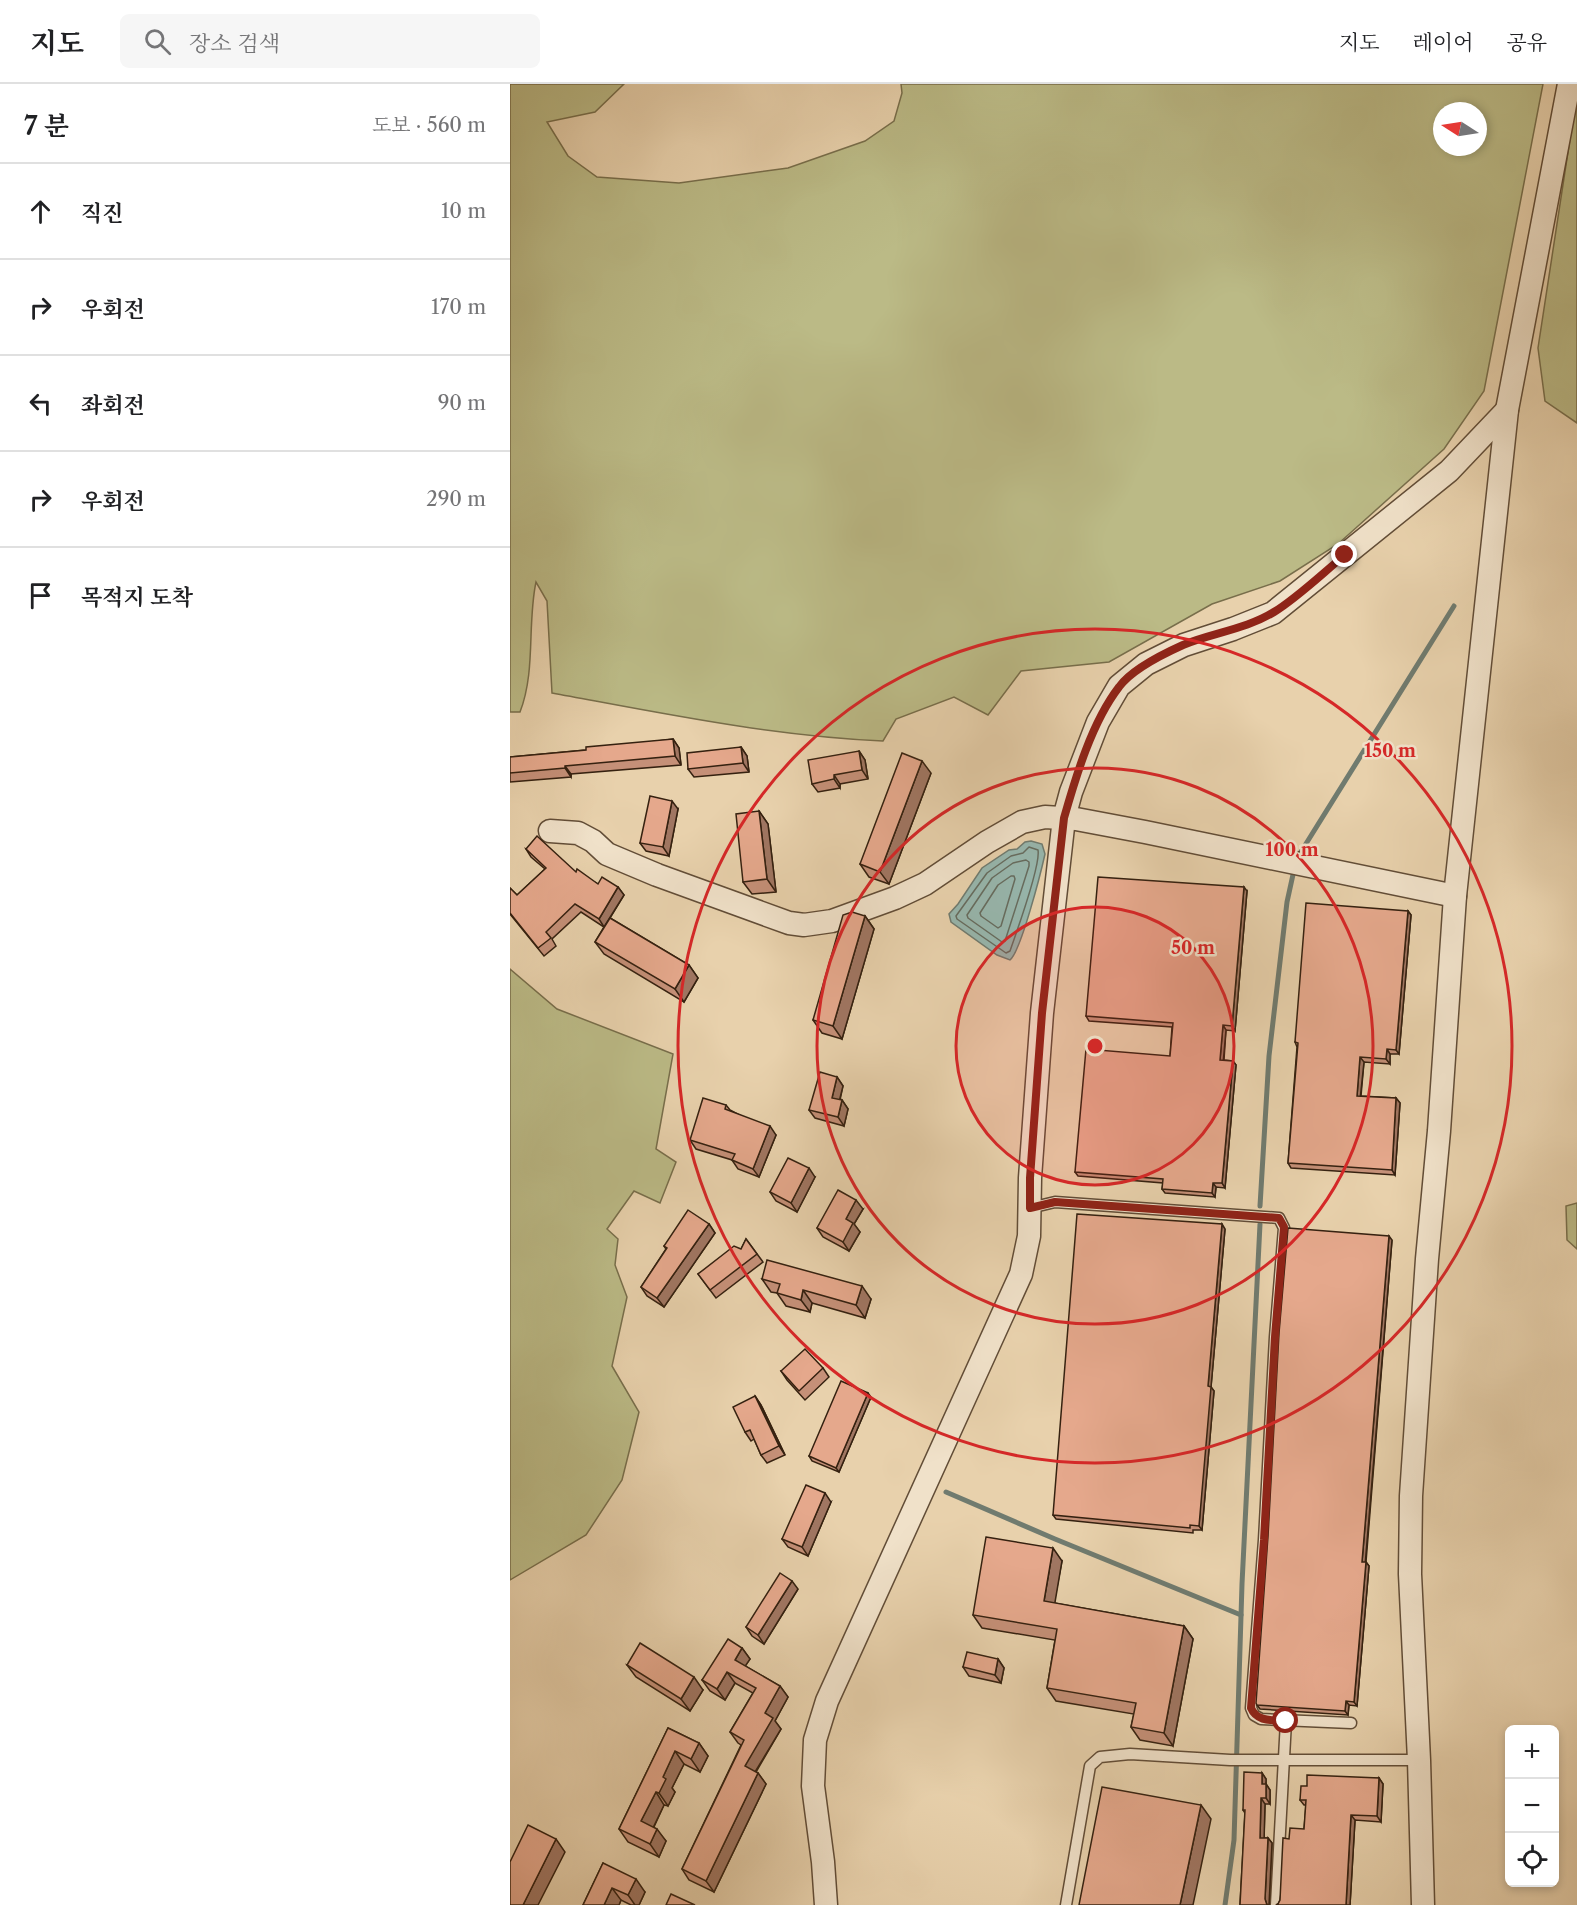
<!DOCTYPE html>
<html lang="ko">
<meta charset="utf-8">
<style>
:root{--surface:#fff;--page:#f6f6f6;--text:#202124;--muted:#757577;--line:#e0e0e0}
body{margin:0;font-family:"Libre Caslon Text","Noto Serif KR",serif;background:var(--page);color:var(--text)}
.controls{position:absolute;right:18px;bottom:18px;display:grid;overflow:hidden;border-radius:9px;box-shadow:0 3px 9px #0003}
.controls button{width:54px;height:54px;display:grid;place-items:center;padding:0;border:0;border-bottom:2px solid var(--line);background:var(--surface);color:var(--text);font:30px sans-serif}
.compass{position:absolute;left:923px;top:18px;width:54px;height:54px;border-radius:50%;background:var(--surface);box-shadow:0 3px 9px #0003;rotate:282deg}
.stop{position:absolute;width:18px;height:18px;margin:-14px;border:4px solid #8f2418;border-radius:50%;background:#fff}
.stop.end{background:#8f2418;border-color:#fff;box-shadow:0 2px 6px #0008}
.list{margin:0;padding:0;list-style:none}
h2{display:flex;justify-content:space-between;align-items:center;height:78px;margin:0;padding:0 24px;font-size:26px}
h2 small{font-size:20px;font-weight:400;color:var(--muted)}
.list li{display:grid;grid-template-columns:39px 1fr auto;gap:18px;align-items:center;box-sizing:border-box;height:96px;padding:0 24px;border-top:2px solid var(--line)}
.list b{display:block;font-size:22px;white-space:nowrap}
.list em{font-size:20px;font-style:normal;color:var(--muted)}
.icon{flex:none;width:33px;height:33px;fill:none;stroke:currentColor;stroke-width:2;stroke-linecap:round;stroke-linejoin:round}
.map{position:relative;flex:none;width:1067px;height:1821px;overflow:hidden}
header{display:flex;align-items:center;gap:36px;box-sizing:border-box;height:84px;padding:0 30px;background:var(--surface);border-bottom:2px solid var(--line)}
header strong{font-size:28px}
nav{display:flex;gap:33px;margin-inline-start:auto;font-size:21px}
.search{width:420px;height:54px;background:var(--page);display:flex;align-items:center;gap:15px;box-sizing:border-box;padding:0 21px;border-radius:9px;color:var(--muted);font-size:22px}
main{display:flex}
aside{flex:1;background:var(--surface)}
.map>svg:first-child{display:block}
.green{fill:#bbba86;stroke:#786e4b;stroke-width:1.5;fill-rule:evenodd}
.water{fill:#97b7ae;stroke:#707b6f;stroke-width:1.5}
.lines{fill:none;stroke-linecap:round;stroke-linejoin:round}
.shore{stroke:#666c5f;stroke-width:1.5}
.stream{stroke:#707b6f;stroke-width:5}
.lane-casing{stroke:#624d37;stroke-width:13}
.street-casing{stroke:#624d37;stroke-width:25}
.lane{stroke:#f0e1c9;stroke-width:10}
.street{stroke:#f0e1c9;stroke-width:22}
.wall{fill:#c59078;stroke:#352110;stroke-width:1.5}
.shaded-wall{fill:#a07662;stroke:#352110;stroke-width:1.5}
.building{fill:#e5a88c;stroke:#352110;stroke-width:1.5}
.route{stroke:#8f2418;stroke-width:8}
.ring{fill:none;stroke:#d62828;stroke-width:3}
.centre{fill:#d62828;stroke:#f0e1c9;stroke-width:3}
.ring-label{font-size:18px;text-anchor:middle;font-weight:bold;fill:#d62828;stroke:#f0e1c9;stroke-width:5;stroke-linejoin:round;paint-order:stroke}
</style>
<header>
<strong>지도</strong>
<div class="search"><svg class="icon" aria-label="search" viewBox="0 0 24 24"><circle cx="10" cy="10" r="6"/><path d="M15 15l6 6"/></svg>장소 검색</div>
<nav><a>지도</a><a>레이어</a><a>공유</a></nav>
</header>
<main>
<aside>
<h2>7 분<small>도보 · 560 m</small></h2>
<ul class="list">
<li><svg class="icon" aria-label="ahead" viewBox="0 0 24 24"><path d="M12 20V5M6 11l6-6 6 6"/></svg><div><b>직진</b></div><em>10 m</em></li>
<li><svg class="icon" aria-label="right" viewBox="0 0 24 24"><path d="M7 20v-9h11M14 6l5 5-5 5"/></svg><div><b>우회전</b></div><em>170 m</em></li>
<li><svg class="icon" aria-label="left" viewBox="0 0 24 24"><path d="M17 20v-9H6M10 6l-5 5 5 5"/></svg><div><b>좌회전</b></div><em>90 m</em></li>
<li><svg class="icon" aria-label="right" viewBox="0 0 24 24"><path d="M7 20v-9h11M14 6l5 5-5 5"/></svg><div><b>우회전</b></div><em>290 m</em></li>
<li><svg class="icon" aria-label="arrive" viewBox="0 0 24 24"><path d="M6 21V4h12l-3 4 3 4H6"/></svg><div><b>목적지 도착</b></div></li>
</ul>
</aside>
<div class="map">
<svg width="1067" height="1821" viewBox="0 0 1067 1821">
<rect width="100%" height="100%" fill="#e8d1ac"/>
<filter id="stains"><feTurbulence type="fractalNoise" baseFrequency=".00333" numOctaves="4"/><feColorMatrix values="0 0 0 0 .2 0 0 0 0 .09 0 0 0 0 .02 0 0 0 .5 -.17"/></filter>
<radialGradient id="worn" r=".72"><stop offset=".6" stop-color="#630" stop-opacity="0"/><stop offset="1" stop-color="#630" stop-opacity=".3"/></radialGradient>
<g class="green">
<path d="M0 0H114L85 28 37 38 58 72 87 93 169 99 278 84 355 57 384 37 392 9 391 0H1033L974 307 934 365 828 460 770 497 702 520 599 578 511 587 478 631 444 613 386 635 373 657C261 652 151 629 42 609L37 517 26 498C17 540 26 587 10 628H0ZM932 27H968V63H932Z"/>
<path d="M1067 9V339L1035 317 1028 264Z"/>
<path d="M0 885 47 925 163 970 146 1065 166 1078 150 1119 124 1107 97 1145 108 1155 105 1181 117 1213 102 1282 129 1328 112 1396 76 1451 0 1496Z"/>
<path d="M1067 1119V1165L1057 1156 1056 1122Z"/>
</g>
<path class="water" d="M521 757 532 760 535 770C531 788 511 867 500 876L487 871 441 838 439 830 448 820 472 784 499 766 507 765 515 758Z"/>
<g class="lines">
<g class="shore">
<path d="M519 763 528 766C531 782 506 849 500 867L496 869 447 835 446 832 477 789 501 772 513 769Z"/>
<path d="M516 776 519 778V782L495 857 492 858 458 834 457 831 482 794 503 779Z"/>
<path d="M501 792H504L505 795 491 842 488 844 471 832 470 829 488 801Z"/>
</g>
<g class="stream">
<path d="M789 771 944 522"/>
<path d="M750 1122 759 972 777 818 784 786"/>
<path d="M436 1408 545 1455 731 1531"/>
<path d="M715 1821 724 1756 732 1500 750 1140"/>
</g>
<defs>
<g id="lane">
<path d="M520 1124 545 1118 769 1134 774 1144 765 1253 754 1456 741 1624 744 1631 751 1635 841 1639"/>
<path d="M556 1821 580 1682 590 1673 620 1670 720 1676H909"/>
<path d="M766 1821 776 1637"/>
</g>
<g id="street">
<path d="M40 747 68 749 83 757 97 770 147 791 279 839 294 841 322 837 385 814 415 800 477 758 512 738 535 733 566 735 635 748 945 812"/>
<path d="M316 1821 313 1778 303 1702 305 1656 317 1617 511 1190 519 1152 520 1094 532 929 554 734 561 708 588 638 609 602 636 580 674 561 723 545 763 529 939 387 997 326"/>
<path d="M913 1821 909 1676 900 1490 901 1412 917 1175 929 1047 945 812 997 326 1059 0"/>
</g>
</defs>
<use href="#lane" class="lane-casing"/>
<use href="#street" class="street-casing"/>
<use href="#lane" class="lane"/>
<use href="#street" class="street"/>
</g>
<g class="wall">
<path d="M163 655 169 664 171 681 61 690V693L0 698V673L76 666Z"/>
<path d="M231 663 237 672 239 688 184 693 178 685Z"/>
<path d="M349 667 355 676 358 695 330 700V704L308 708 302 700Z"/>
<path d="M421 689 379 800 359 793 350 780Z"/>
<path d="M168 725 159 772 136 767 130 759Z"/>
<path d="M249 727 258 740 266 808 242 810 233 798Z"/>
<path d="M16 765 66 788 88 800 108 803 114 811 100 834 179 881 188 894 174 918 94 870 85 858 94 843 71 828 42 855 46 862 34 872 0 830V804L7 811 35 785 21 773Z"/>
<path d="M737 807 725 947 716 946 714 976 723 977 726 981 715 1104 706 1103 705 1113 655 1109 652 1105 653 1099 568 1092 565 1088 660 972 662 943 579 937 576 932Z"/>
<path d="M898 827 901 831 889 970H880V980L854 978 851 1012 886 1014 890 1019 885 1091 781 1084 778 1079 787 963 785 958Z"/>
<path d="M355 832 364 845 332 955 312 949 303 936Z"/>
<path d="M327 993 333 1002 330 1016H332L338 1025 334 1042 305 1034 299 1026Z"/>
<path d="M216 1021 220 1026 266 1051 249 1093 228 1085 222 1076 186 1065 180 1056Z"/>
<path d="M305 1093 287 1128 266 1117 260 1108Z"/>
<path d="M353 1125 344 1140 350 1148 339 1167 313 1153 307 1144Z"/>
<path d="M199 1140 205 1149 154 1223 137 1212 131 1203 156 1165 154 1162Z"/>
<path d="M715 1145 701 1303 704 1307 692 1446H683V1449L546 1435 543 1431Z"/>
<path d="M236 1155 253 1178 206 1214 188 1190 231 1165Z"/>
<path d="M882 1156 856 1478 859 1482 847 1622 839 1621 838 1631 750 1625 747 1621Z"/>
<path d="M252 1195 361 1215 355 1234 302 1219 300 1228 276 1222 267 1209 261 1208Z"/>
<path d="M313 1284 319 1293 295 1316 277 1296 271 1287Z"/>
<path d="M245 1312 251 1321 275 1371 257 1379 251 1371 244 1355 241 1357 235 1348Z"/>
<path d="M361 1313 329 1388 302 1377 299 1372Z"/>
<path d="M321 1418 298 1472 278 1463 272 1455Z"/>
<path d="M552 1477 544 1519 674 1542 683 1555 663 1662 630 1656 621 1643 624 1630 546 1617 537 1604 545 1556 472 1544 463 1531Z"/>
<path d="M288 1505 254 1560 242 1552 236 1543Z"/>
<path d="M232 1564 240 1575 235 1582 270 1602 278 1613 265 1637 271 1645 246 1688 248 1689 256 1700 204 1808 179 1796 172 1785 231 1661 228 1659 220 1648 243 1609 225 1599 215 1616 200 1607 192 1596Z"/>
<path d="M488 1575 494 1584 491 1599 459 1592 453 1583Z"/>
<path d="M117 1581 193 1606 180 1627 126 1593Z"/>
<path d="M158 1644 189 1659 198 1672 190 1688 174 1680 162 1704 165 1708 158 1722 154 1721 144 1743 156 1757 149 1773 118 1758 109 1745Z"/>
<path d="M752 1689 756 1695V1700L760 1706V1720H755L754 1754H758L762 1759 759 1821H730L735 1729 733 1726Z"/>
<path d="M869 1694 873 1700 871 1738 845 1736 840 1821H766L768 1820 770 1816 779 1755 794 1745 796 1721H794L790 1716 797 1702Z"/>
<path d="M93 1779 135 1808 129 1821H121L111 1816 109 1821H73Z"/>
</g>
<g class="shaded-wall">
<path d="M163 655 169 664 171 681 165 672Z"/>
<path d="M231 663 237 672 239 688 233 679Z"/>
<path d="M349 667 355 676 358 695 352 686Z"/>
<path d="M412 677 421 689 379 800 370 788Z"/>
<path d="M55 682 61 690V693L55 684Z"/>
<path d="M324 691 330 700V704L324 695Z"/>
<path d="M162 717 168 725 159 772 153 763Z"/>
<path d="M249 727 258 740 266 808 257 795Z"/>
<path d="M108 803 114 811 94 843 89 835Z"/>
<path d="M734 803 737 807 725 947 722 942Z"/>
<path d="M898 827 901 831 889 970 886 966Z"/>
<path d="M355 832 364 845 332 955 323 942Z"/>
<path d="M179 881 188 894 174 918 165 905Z"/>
<path d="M713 941 716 946 713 980 710 976Z"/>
<path d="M877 965 880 970V980L876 975Z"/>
<path d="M850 973 854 978 850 1016 847 1012Z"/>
<path d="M723 977 726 981 715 1104 712 1099Z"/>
<path d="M327 993 333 1002 328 1022 322 1014Z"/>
<path d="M886 1014 890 1019 885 1091 882 1086Z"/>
<path d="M332 1016 338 1025 334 1042 328 1033Z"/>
<path d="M260 1042 266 1051 249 1093 243 1085Z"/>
<path d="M299 1084 305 1093 287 1128 281 1119Z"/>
<path d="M703 1099 706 1103 705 1113 702 1109Z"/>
<path d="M346 1116 353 1125 344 1140 350 1148 339 1167 333 1158 336 1135Z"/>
<path d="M199 1140 205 1149 154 1223 147 1214Z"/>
<path d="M712 1140 715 1145 701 1303 704 1307 692 1446 689 1442 698 1302Z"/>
<path d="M879 1152 882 1156 855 1482 852 1478Z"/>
<path d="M352 1202 361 1215 355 1234 346 1221Z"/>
<path d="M293 1206 302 1219 300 1228 291 1216Z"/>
<path d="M358 1309 361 1313 329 1388 326 1384Z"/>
<path d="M245 1312 251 1321 275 1371 269 1362Z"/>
<path d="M315 1409 321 1418 298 1472 292 1463Z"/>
<path d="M543 1464 552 1477 543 1530 534 1517Z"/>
<path d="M856 1478 859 1482 847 1622 844 1618Z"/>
<path d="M282 1497 288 1505 254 1560 248 1551Z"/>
<path d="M674 1542 683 1555 663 1662 654 1649Z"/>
<path d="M232 1564 240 1575 232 1587 225 1576Z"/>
<path d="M488 1575 494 1584 491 1599 485 1591Z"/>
<path d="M217 1588 225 1599 215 1616 207 1605Z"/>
<path d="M184 1593 193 1606 180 1627 171 1615Z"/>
<path d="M270 1602 278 1613 265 1637 271 1645 242 1693 235 1682 255 1629Z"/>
<path d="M836 1617 839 1621 838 1631 835 1627Z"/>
<path d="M189 1659 198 1672 190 1688 181 1675Z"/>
<path d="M165 1667 174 1680 162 1704 165 1708 158 1722 149 1709 153 1693Z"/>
<path d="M248 1689 256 1700 204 1808 196 1797Z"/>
<path d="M752 1689 756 1695V1706L752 1700Z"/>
<path d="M869 1694 873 1700 871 1738 867 1732Z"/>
<path d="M756 1700 760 1706V1720L756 1714Z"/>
<path d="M146 1708 154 1721 140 1750 131 1737Z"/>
<path d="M751 1714 755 1720 754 1759 750 1754Z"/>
<path d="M691 1721 701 1735 683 1821H670Z"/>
<path d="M841 1731 845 1736 840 1821H836Z"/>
<path d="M147 1745 156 1757 149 1773 140 1760Z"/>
<path d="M758 1754 762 1759 759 1821H757L755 1815Z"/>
<path d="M46 1755 55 1768 28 1821H13Z"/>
<path d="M126 1795 135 1808 129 1821H125L118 1811Z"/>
<path d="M102 1804 111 1816 109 1821H94Z"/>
</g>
<g class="building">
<path d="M163 655 165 672 55 682V684L0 689V673L76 666V663Z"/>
<path d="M231 663 233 679 178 685 177 669Z"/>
<path d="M349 667 352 686 324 691V695L302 700 298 676Z"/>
<path d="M392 669 412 677 370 788 350 780Z"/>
<path d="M140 712 162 717 153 763 130 759Z"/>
<path d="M249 727 257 795 233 798 226 730Z"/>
<path d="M27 752 66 788 67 785 88 800 92 793 108 803 89 835 65 820 36 848 41 854 28 864 0 829V804L7 811 36 784 16 765Z"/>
<path d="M588 793 734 803 722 942 713 941 710 976 723 977 712 1099H703L702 1109 652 1105 653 1095 565 1088 576 965 660 972 663 939 576 932Z"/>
<path d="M796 819 898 827 886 966 877 965 876 975 850 973 847 1012 886 1014 882 1086 778 1079 788 959 785 958Z"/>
<path d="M342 828 355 832 323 942 303 936 333 831Z"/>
<path d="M100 834 179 881 165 905 85 858Z"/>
<path d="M310 988 327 993 322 1014 332 1016 328 1033 299 1026Z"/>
<path d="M193 1014 216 1021 215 1025 260 1042 243 1085 222 1076 225 1070 180 1056Z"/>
<path d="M278 1074 299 1084 281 1119 260 1108Z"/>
<path d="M328 1106 346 1116 336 1135 343 1139 333 1158 307 1144Z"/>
<path d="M178 1126 199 1140 147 1214 131 1203 157 1164 154 1162Z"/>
<path d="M567 1130 712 1140 698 1302 701 1303 689 1442 680 1441V1444L543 1431Z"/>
<path d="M778 1144 879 1152 852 1478H856L844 1618 836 1617 835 1627 747 1621 746 1619 758 1452 769 1249Z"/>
<path d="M236 1155 247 1170 200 1206 188 1190 224 1162 231 1165Z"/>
<path d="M257 1176 352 1202 346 1221 293 1206 291 1216 267 1209 270 1200 252 1195Z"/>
<path d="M295 1265 313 1284 289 1307 271 1287Z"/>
<path d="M331 1297 358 1309 326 1384 299 1372Z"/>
<path d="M245 1312 269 1362 251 1371 240 1346 235 1348 223 1323Z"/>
<path d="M296 1401 315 1409 292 1463 272 1455Z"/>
<path d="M476 1453 543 1464 534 1517 674 1542 654 1649 621 1643 626 1619 537 1604 547 1545 463 1531Z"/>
<path d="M270 1489 282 1497 248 1551 236 1543Z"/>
<path d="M218 1555 232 1564 225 1576 270 1602 255 1629 263 1634 235 1682 248 1689 196 1797 172 1785 234 1656 220 1648 246 1604 217 1588 207 1605 192 1596Z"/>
<path d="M130 1559 184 1593 171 1615 117 1581Z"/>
<path d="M457 1568 488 1575 485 1591 453 1583Z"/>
<path d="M158 1644 189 1659 181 1675 165 1667 153 1693 156 1695 149 1709 146 1708 131 1737 147 1745 140 1760 109 1745Z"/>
<path d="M734 1688 752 1689V1700H756V1714H751L750 1754H758L755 1815 757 1821H730L735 1726H733Z"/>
<path d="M797 1691 869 1694 867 1732 841 1731 836 1821H766L768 1820 770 1816 773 1754 779 1755 780 1744 794 1745 796 1716H790L791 1702H797Z"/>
<path d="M592 1703 691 1721 670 1821H569Z"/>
<path d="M18 1741 46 1755 13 1821H0V1778Z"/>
<path d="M93 1779 126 1795 118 1811 102 1804 94 1821H73Z"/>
<path d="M161 1810 185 1821H156Z"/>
</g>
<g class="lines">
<path class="route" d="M776 1637C762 1636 747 1638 741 1624L754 1456 765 1253 774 1143 769 1134 545 1118 520 1124V1094L532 929 554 734C566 692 582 638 609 603 622 585 653 570 673 561 702 549 737 545 764 528 787 514 814 488 835 471"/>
</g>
<circle cx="585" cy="962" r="139" fill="#d62828" fill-opacity=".12"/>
<g class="ring">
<circle cx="585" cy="962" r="139"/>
<circle cx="585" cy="962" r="278"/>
<circle cx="585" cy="962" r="417"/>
</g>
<circle cx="585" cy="962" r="9" class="centre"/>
<g class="ring-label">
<text x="880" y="673">150 m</text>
<text x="782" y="772">100 m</text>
<text x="683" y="870">50 m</text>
</g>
<rect width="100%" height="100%" filter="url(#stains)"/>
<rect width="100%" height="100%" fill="url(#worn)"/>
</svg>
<div class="controls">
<button>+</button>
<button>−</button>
<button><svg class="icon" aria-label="locate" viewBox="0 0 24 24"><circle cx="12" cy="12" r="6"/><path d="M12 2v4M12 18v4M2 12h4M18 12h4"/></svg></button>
</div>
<svg class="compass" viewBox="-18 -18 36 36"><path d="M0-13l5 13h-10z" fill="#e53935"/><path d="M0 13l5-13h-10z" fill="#757577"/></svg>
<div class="stop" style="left:776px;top:1637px"></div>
<div class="stop end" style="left:835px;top:471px"></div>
</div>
</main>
